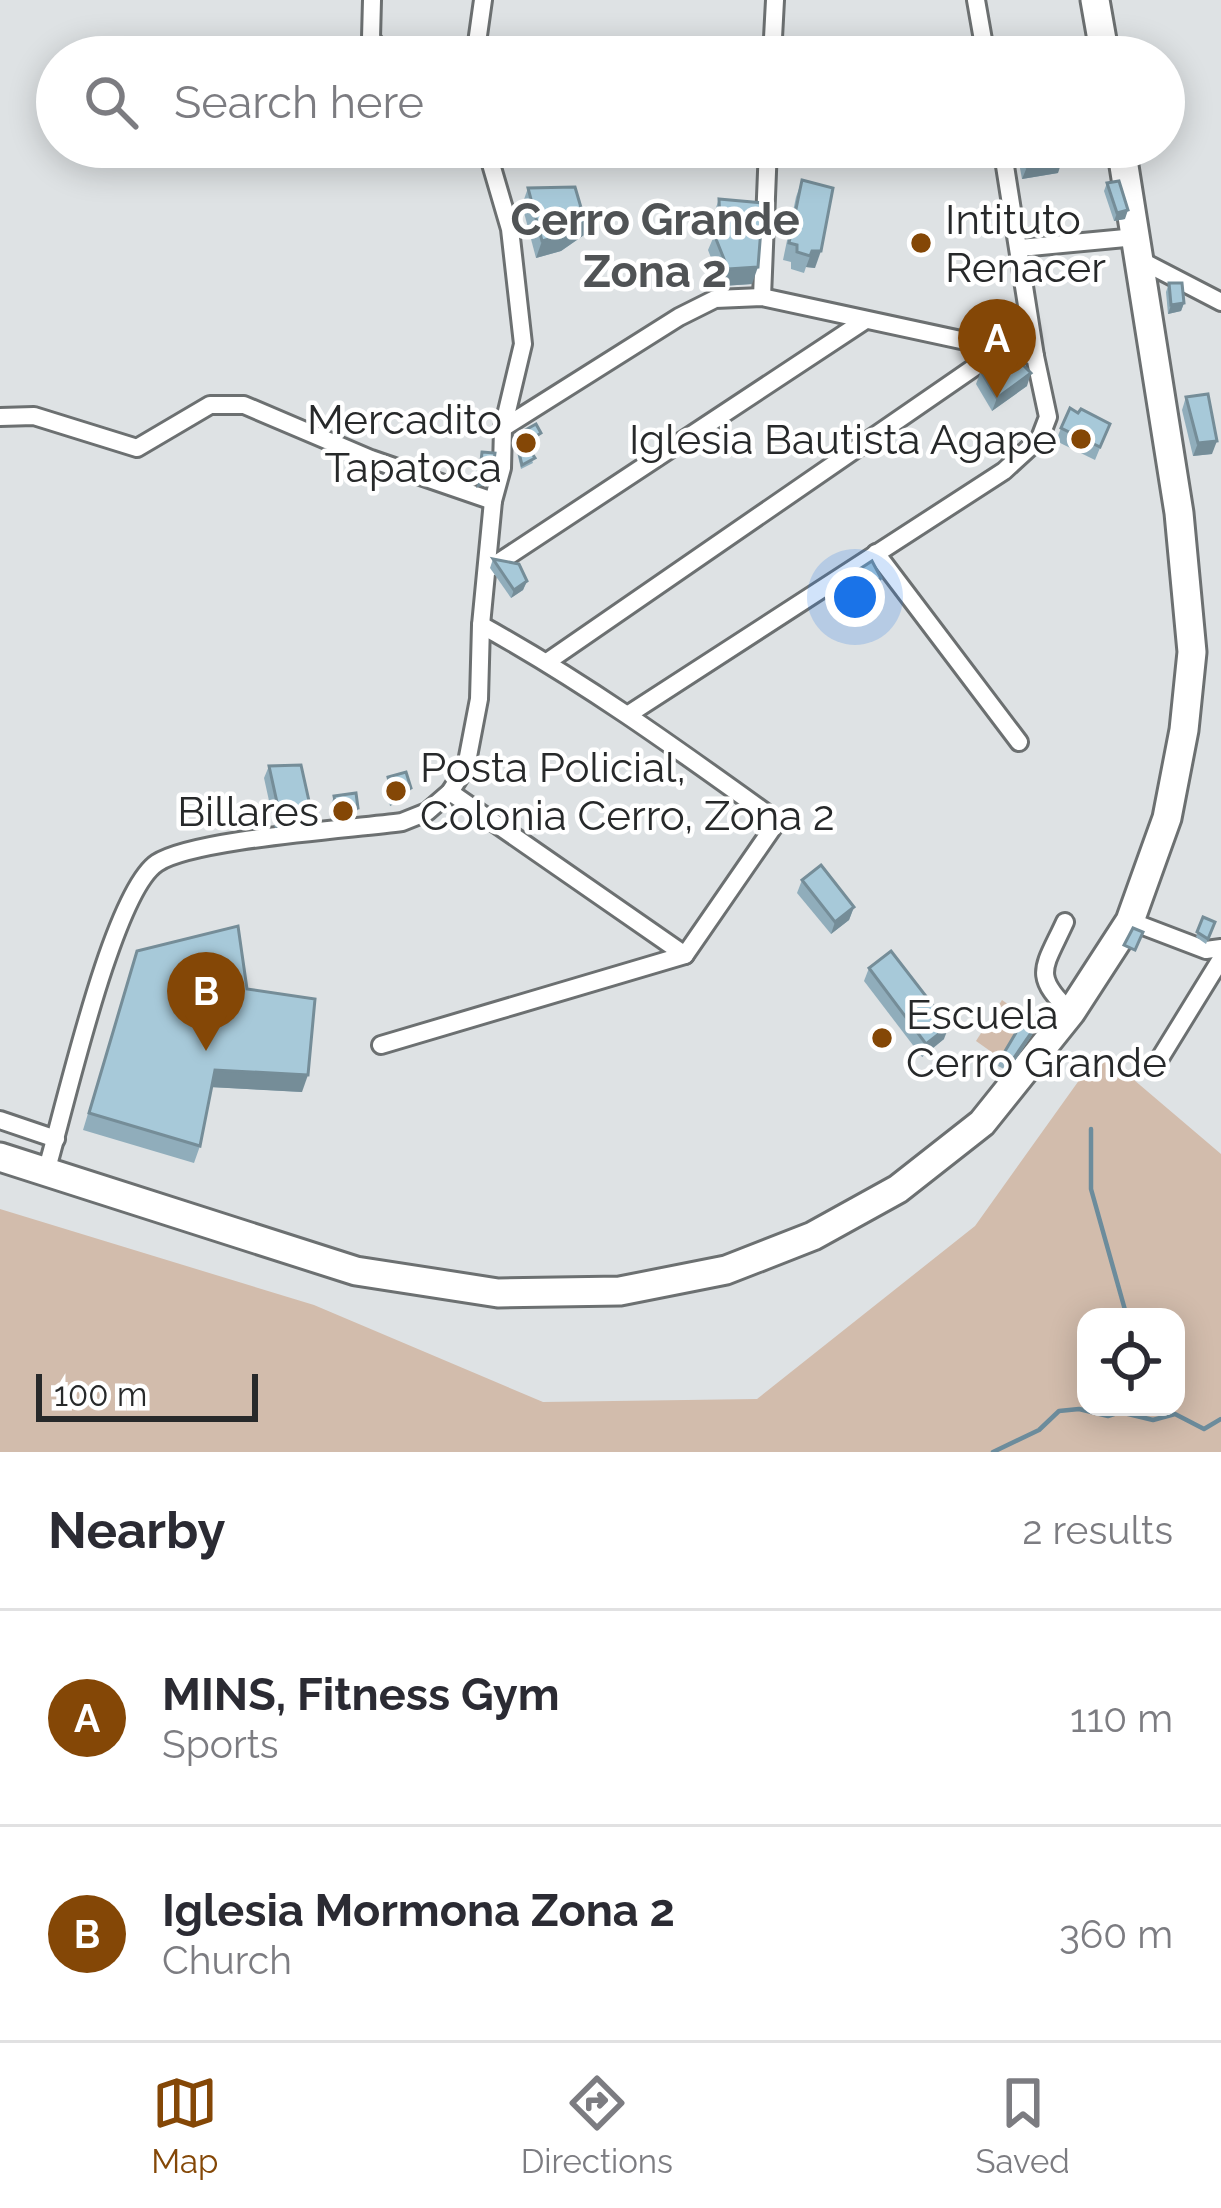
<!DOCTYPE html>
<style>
:root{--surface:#fff;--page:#f2f2f3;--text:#2b2b33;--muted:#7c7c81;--line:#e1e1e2;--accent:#844706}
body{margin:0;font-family:Raleway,sans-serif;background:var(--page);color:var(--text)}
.controls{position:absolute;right:36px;bottom:36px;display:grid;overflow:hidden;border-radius:24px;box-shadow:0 6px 30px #0003}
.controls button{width:108px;height:108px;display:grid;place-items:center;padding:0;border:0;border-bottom:3px solid var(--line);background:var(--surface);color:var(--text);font:60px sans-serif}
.scale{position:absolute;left:36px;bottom:30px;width:222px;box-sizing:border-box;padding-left:12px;border:6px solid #27292a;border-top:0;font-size:33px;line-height:42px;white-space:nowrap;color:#27292a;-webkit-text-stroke:9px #fff;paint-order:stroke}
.you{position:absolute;left:855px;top:597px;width:42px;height:42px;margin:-30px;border:9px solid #fff;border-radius:50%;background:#1a73e8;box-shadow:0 0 0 18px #1a73e833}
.badge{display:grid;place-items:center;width:78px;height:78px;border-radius:50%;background:var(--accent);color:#fff;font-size:39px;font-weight:700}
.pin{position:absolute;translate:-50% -99px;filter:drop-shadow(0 3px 6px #0008)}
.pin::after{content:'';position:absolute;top:63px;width:42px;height:36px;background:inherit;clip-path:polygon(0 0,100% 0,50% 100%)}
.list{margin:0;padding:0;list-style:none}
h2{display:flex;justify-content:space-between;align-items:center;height:156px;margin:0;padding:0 48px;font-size:51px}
h2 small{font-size:39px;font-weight:400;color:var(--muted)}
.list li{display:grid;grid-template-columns:78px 1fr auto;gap:36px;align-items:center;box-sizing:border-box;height:216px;padding:0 48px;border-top:3px solid var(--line)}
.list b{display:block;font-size:45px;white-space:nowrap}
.list p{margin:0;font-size:39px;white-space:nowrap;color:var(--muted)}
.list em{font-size:39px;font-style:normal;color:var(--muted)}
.icon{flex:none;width:66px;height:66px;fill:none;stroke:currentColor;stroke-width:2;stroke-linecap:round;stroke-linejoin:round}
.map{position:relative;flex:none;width:1221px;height:1452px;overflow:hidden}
.search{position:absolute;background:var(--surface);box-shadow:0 6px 30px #0003;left:36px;right:36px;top:36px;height:132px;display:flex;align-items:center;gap:30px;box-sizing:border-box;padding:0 42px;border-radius:66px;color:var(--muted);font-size:45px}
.sheet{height:588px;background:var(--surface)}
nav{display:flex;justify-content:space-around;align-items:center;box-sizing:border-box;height:168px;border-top:3px solid var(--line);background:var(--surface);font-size:33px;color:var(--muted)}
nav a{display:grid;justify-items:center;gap:6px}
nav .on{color:var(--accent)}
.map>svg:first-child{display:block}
.green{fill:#d2bcac;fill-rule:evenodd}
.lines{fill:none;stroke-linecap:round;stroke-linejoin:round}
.stream{stroke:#6c8c9c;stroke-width:4.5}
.street-casing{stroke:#6c7071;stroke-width:22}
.primary-casing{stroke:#6c7071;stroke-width:33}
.street{stroke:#fff;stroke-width:16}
.primary{stroke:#fff;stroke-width:27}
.wall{fill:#90adbb}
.shaded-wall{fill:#758d98}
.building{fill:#a7c9d9;stroke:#758d98;stroke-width:3}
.poi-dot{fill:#844706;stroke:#fff;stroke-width:4.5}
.labels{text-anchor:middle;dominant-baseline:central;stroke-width:9;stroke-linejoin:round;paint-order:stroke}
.poi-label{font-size:42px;fill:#27292a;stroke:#fff;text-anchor:start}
.neighbourhood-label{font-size:45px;font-weight:bold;fill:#505355;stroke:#fff}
</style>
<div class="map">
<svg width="1221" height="1452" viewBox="0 0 1221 1452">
<rect width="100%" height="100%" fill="#dee2e4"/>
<g class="green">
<path d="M1002 1000 1027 1018 1000 1058 976 1041Z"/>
<path d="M1100 1051 1221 1154V1452H0V1209L314 1305 543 1402 757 1399 975 1226ZM1176 1317V1407H1086V1317Z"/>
</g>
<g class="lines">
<g class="stream">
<path d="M1091 1129V1189L1127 1317"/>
<path d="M993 1452 1039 1430 1059 1411 1079 1409 1108 1416 1120 1412 1153 1420 1175 1414 1204 1429 1221 1419"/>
</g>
<defs>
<g id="street">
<path d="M372 0 371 38 385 57"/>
<path d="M976 0 986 57"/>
<path d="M475 57 483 0"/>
<path d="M772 57 775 0"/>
<path d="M1020 248 1136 237"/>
<path d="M1140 260 1221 302"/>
<path d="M762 297 768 147"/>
<path d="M0 417 34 416 137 448 210 405H244L371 459 493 501"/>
<path d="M503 428 679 317 715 299 762 297 1035 356"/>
<path d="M876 553 1019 742"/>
<path d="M490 568 864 321"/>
<path d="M547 662 998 351"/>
<path d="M629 714 1004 471 1040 438 1048 417 1035 356 1002 147"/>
<path d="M450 792 685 955"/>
<path d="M1130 921 1206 950 1221 948"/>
<path d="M1065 922C1044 968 1031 975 1071 1012"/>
<path d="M381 1045 685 955 774 826 766 813C673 746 581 680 481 625"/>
<path d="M1157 1063 1221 959"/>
<path d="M0 1120 56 1139"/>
<path d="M46 1172C64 1112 112 893 157 863 193 839 351 829 402 822L427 812 450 792 466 767 479 699 481 625 493 501 502 468 503 428 523 344 510 229 486 147"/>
</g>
<g id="primary">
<path d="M1095 0 1105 57"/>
<path d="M0 1157 356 1271 498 1293 620 1291 726 1270 813 1236 898 1189 982 1123 1071 1012 1130 921 1167 818 1184 730 1192 652 1179 513 1121 147"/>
</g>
</defs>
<use href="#street" class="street-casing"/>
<use href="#primary" class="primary-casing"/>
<use href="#street" class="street"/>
<use href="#primary" class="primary"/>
</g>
<g class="wall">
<path d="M1016 147H1060L1058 173 1022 179Z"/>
<path d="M802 180 815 268 806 267 804 273 791 269V262L783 260 796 197Z"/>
<path d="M1107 183 1125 219 1114 221 1104 191Z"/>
<path d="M528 188 584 235 561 251 536 258 522 205Z"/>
<path d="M719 199 752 284 722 286 708 250 714 236 713 216Z"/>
<path d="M1169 283 1184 303 1181 311 1168 314 1166 292Z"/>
<path d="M981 371 1027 386 992 411 976 384Z"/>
<path d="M1186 397 1212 454 1193 456 1182 410Z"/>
<path d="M1078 413 1110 424 1095 460 1056 441 1061 428Z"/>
<path d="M520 433 539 437 527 446 533 463 521 469 516 448 517 444 521 443 519 438Z"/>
<path d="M493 559 527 581 523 590 511 598 490 568Z"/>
<path d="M849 576 877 586 858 602 846 585Z"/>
<path d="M269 766 311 810 307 822 275 828 264 778Z"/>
<path d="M388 777 411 788 408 796 390 806 385 786Z"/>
<path d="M334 796 358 808 355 816 334 819 331 805Z"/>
<path d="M802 880 854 907 849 920 831 934 797 893Z"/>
<path d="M1203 917 1215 922 1206 944 1196 937Z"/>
<path d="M137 951 247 989 302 1092 212 1087 200 1146 194 1163 83 1130Z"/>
<path d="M869 968 944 1039 922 1057 864 981Z"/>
<path d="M1035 1027 1032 1035 1008 1071 998 1066 1001 1058Z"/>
</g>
<g class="shaded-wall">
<path d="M1062 161 1058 173 1022 179 1027 167Z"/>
<path d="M1128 210 1125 219 1114 221 1117 213Z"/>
<path d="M590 218 584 235 561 251 536 258 542 241Z"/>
<path d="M812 251H821L815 268 806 267Z"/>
<path d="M758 267 752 284 722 286 728 269Z"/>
<path d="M1184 303 1181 311 1168 314 1171 305Z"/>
<path d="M1031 373 1027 386 992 411 997 398Z"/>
<path d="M1217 441 1212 454 1193 456 1198 443Z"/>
<path d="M492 475 489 483 476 488 479 480Z"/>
<path d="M881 578 877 586 858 602 861 594Z"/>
<path d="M527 581 523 590 511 598 514 590Z"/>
<path d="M411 788 408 796 390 806 393 797Z"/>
<path d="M358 808 355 816 334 819 337 811Z"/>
<path d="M311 810 307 822 275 828 280 816Z"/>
<path d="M854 907 849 920 831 934 835 922Z"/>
<path d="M949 1026 944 1039 922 1057 926 1044Z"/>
<path d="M1035 1027 1032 1035 1008 1071 1011 1062Z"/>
<path d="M215 1070 308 1075 302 1092 209 1087Z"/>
</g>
<g class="building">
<path d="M1023 147H1060L1062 161 1027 167Z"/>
<path d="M802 180 833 188 821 251H812L810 256 797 252V245L789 243Z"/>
<path d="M1119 181 1128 210 1117 213 1107 183Z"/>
<path d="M575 187 582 211 587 210 590 218 567 234 542 241 528 188Z"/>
<path d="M719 199 763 203 758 267 728 269 714 234 720 225Z"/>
<path d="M1169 283H1182L1184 303 1171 305Z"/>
<path d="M1008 350 1031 373 997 398 981 371Z"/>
<path d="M1208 394 1217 441 1198 443 1186 397Z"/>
<path d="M1070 408 1078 413 1081 409 1110 424 1100 447 1061 428Z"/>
<path d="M536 424 541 433 525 443 535 458 522 465 517 444 525 443 520 433Z"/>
<path d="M482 452 495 453 492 475 479 480Z"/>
<path d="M493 559 519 564 527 581 514 590Z"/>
<path d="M872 561 881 578 861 594 849 576Z"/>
<path d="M301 765 311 810 280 816 269 766Z"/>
<path d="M406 772 411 788 393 797 388 777Z"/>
<path d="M356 793 358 808 337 811 334 796Z"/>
<path d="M821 865 854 907 835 922 802 880Z"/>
<path d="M1203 917 1215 922 1208 939 1197 932Z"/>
<path d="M238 926 247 989 315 999 308 1075 215 1070 200 1146 89 1113 137 951Z"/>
<path d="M1133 928 1143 932 1135 950 1124 945Z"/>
<path d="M891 951 949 1026 926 1044 869 968Z"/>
<path d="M1024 1019 1035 1027 1011 1062 1001 1058Z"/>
</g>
<g class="poi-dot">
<circle cx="921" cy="243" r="12"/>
<circle cx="1081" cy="439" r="12"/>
<circle cx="526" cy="443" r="12"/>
<circle cx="396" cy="791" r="12"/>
<circle cx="343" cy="811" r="12"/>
<circle cx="882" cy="1038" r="12"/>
</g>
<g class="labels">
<g class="poi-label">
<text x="945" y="219">Intituto<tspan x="945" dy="48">Renacer</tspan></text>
<text x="502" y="419" text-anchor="end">Mercadito<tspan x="502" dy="48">Tapatoca</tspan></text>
<text x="1057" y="439" text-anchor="end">Iglesia Bautista Agape</text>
<text x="420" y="767">Posta Policial,<tspan x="420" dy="48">Colonia Cerro, Zona 2</tspan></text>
<text x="319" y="811" text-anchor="end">Billares</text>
<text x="906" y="1014">Escuela<tspan x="906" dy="48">Cerro Grande</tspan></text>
</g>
<g class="neighbourhood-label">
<text x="655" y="219">Cerro Grande<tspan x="655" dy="52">Zona 2</tspan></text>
</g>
</g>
</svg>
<div class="controls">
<button><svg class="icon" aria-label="locate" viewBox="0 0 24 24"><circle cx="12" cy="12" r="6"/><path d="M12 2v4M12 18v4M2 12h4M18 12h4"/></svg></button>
</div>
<div class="scale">100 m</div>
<div class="you"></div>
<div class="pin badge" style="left:997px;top:398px">A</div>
<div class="pin badge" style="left:206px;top:1051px">B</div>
<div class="search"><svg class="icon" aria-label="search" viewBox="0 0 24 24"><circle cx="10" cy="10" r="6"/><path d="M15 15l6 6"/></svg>Search here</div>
</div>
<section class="sheet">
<h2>Nearby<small>2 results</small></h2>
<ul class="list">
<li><span class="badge">A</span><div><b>MINS, Fitness Gym</b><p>Sports</p></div><em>110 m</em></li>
<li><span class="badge">B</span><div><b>Iglesia Mormona Zona 2</b><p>Church</p></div><em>360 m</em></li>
</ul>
</section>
<nav>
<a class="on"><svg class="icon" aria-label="map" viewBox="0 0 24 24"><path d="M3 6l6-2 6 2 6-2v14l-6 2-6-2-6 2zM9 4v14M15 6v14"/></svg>Map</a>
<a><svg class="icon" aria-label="directions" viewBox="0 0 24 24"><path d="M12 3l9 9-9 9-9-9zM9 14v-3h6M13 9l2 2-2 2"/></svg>Directions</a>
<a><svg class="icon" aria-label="saved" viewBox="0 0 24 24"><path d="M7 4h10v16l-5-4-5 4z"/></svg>Saved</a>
</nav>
